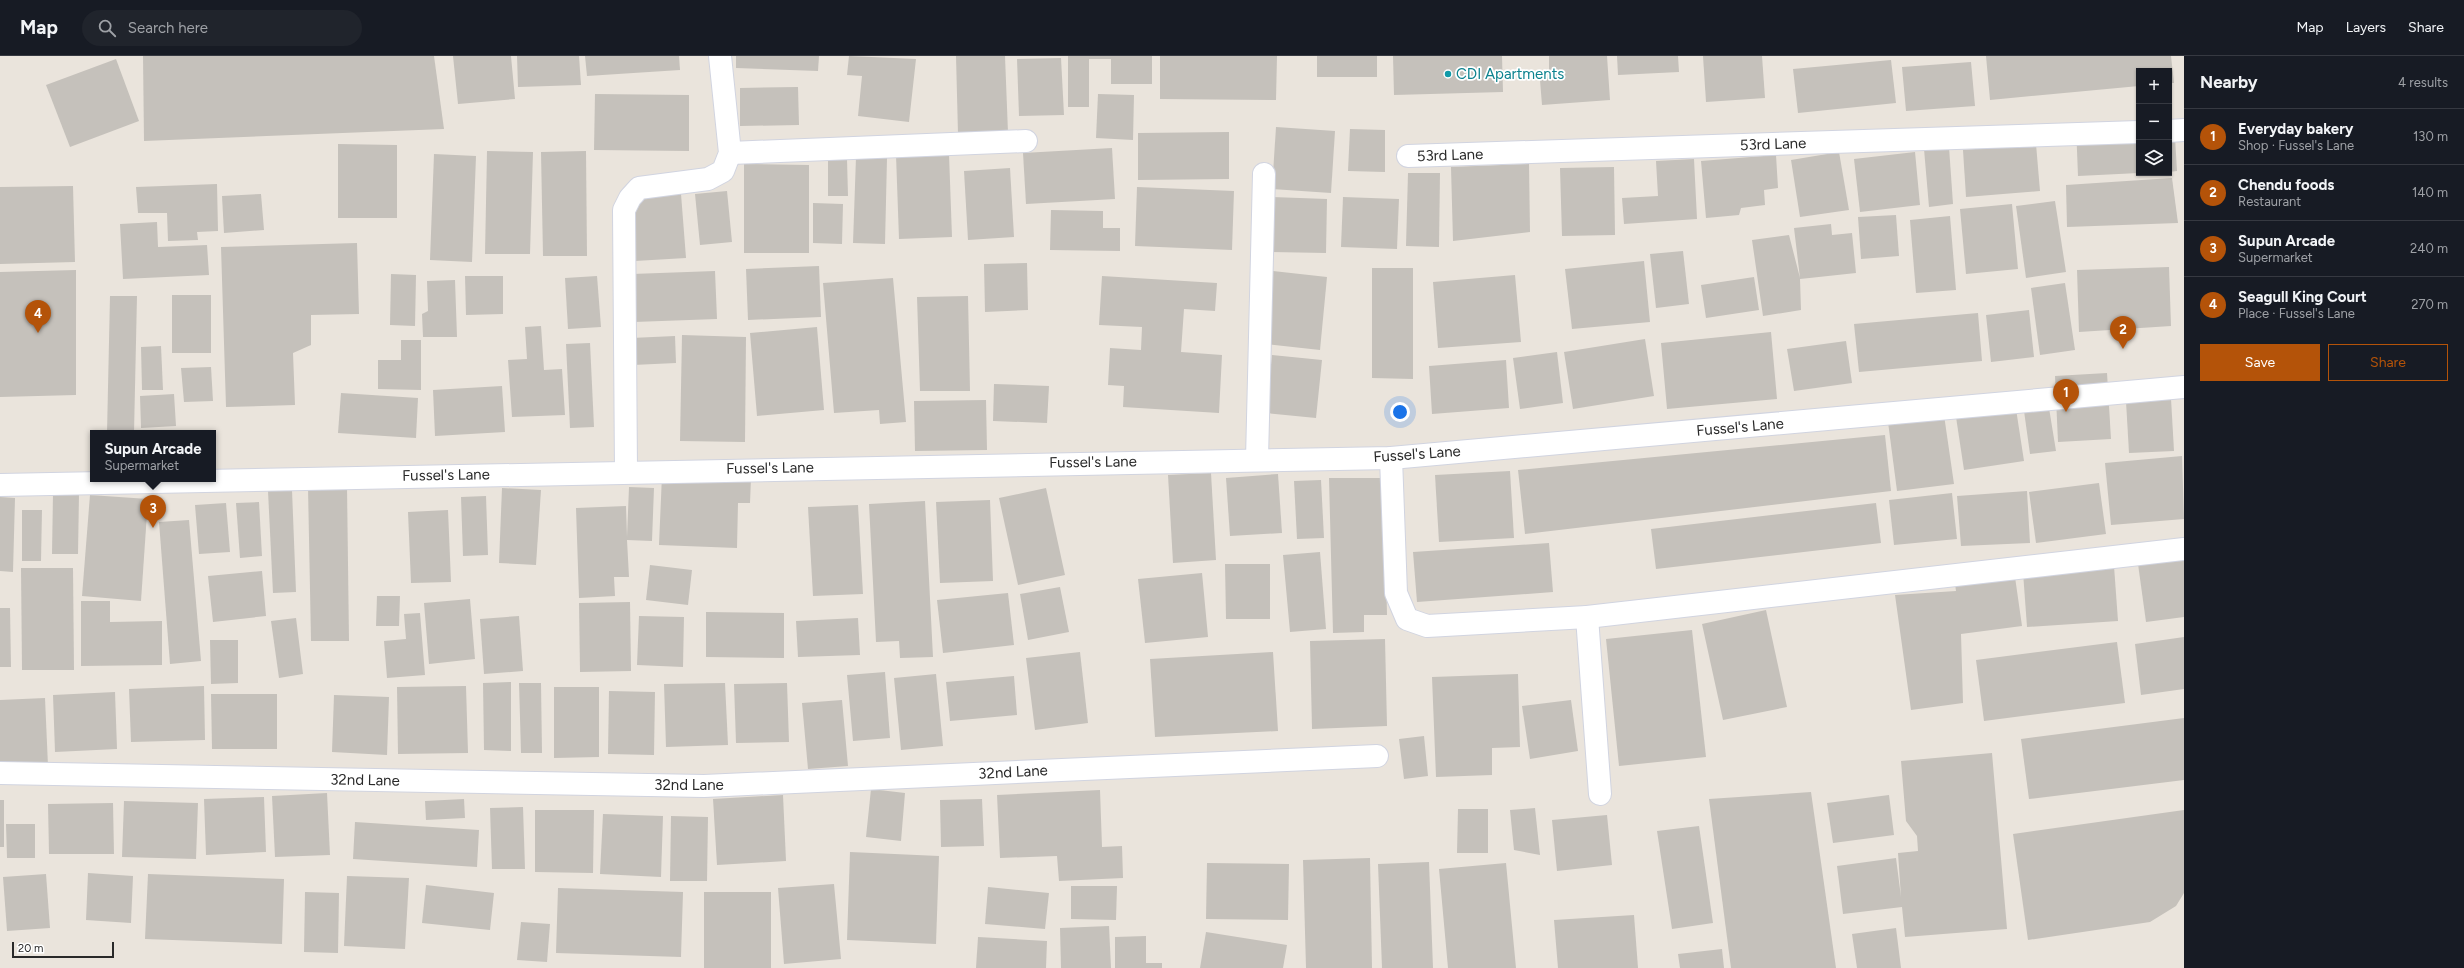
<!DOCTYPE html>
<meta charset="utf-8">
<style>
:root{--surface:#171b24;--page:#20242c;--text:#f1f3f6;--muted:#9ea1a6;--line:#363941;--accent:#b45309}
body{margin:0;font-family:Figtree,sans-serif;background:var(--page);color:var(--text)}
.controls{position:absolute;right:12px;top:12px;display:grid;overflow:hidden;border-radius:0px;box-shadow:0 1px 3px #0004}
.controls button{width:36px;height:36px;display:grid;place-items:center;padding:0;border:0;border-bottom:1px solid var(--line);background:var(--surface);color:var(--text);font:20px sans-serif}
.scale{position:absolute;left:12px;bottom:10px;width:102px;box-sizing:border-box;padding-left:4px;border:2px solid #292929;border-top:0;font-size:11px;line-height:14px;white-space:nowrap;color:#292929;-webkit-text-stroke:3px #fff;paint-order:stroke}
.you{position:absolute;left:1400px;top:356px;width:14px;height:14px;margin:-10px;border:3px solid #fff;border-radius:50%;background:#1a73e8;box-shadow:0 0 0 6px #1a73e833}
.badge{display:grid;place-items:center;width:26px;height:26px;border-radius:50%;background:var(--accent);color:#fff;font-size:13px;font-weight:700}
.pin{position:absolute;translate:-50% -33px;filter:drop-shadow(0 1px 2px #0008)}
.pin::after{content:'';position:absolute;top:21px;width:14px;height:12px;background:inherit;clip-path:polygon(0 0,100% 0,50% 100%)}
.popup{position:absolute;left:90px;top:374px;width:126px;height:52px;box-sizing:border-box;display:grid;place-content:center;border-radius:0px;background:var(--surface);filter:drop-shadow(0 1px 3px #0005);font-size:13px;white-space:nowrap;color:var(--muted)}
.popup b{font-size:15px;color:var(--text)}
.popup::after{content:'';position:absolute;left:50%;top:100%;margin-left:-8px;border:8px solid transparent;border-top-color:var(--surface)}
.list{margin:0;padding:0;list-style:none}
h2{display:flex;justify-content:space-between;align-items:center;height:52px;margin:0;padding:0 16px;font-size:17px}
h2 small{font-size:13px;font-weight:400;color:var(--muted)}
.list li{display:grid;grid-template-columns:26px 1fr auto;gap:12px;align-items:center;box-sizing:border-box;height:56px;padding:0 16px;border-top:1px solid var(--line)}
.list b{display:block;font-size:15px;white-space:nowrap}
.list p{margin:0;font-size:13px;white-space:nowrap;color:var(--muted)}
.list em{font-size:13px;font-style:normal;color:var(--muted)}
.actions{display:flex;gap:8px;padding:12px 16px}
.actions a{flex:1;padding:9px 0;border:1px solid var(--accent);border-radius:0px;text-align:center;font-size:14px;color:var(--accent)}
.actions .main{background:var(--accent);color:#fff}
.icon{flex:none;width:22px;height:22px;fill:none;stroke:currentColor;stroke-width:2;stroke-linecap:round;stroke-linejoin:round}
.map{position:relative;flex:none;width:2184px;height:912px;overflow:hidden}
header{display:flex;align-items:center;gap:24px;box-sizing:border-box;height:56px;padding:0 20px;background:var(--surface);border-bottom:1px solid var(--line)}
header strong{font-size:19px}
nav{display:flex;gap:22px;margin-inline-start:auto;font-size:14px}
.search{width:280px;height:36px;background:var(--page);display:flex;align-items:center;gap:10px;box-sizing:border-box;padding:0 14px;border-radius:22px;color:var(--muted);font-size:15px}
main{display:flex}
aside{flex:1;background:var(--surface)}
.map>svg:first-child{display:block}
.building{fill:#c5c1bb}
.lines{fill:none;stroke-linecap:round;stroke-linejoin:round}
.minor-casing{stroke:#d1d4e0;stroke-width:24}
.minor{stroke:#fff;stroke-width:22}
.culture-dot{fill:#0f9aa8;stroke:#fff;stroke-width:1.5}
.labels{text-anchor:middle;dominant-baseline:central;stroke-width:3.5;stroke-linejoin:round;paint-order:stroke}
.culture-label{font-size:15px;fill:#0d838f;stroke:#fff;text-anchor:start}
.street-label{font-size:15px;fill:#292929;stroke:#fff}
</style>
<header>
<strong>Map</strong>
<div class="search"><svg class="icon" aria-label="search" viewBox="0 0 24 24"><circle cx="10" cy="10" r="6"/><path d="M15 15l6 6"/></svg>Search here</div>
<nav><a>Map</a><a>Layers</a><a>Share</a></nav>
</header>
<main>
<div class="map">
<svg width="2184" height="912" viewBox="0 0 2184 912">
<rect width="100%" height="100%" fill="#eae4dc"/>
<g class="building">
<path d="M143 0H434L444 73 144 85Z"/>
<path d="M453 0H511L515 43 458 48Z"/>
<path d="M517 0H579L581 29 518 31Z"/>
<path d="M585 0H679L680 14 587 20Z"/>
<path d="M736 0H819L818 15 736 12Z"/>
<path d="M849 0 916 3 909 66 858 60 862 20 847 19Z"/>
<path d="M956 0H1005L1008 77 958 78Z"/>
<path d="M1068 0H1152V28H1111V3H1089V51H1068Z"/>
<path d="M1160 0H1277L1276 44 1160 43Z"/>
<rect x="1317" y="0" width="60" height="21"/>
<path d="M1393 0H1502L1503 36 1394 39Z"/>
<path d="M1549 0H1607L1610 44 1542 49 1540 24 1549 21Z"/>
<path d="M1617 0H1678L1679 16 1618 19Z"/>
<path d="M1703 0H1762L1765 42 1706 46Z"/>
<path d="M1986 0H2171L2174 27H2169V15H2139V30L1990 44Z"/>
<path d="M1061 2 1064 59 1019 60 1017 3Z"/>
<path d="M116 3 139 65 70 91 46 29Z"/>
<path d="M1891 4 1896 47 1798 57 1793 13Z"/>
<path d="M1971 6 1975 50 1906 55 1902 11Z"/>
<path d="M798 31 799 69 740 70V32Z"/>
<path d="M595 38 689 39V95L594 94Z"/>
<path d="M1098 38 1134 39 1133 84 1096 82Z"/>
<path d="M2174 64 2177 115 2169 116V65Z"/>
<path d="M2139 66V117L2078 120 2076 69Z"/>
<path d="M1276 71 1335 75 1331 137 1272 133Z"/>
<path d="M1350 73 1385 74V116L1348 115Z"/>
<path d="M1229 76V123L1138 124V77Z"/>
<path d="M338 88 397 89V162H338Z"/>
<path d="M2036 88 2040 135 1966 141 1963 94Z"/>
<path d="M1949 91 1953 148 1929 151 1924 93Z"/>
<path d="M1112 92 1115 143 1026 148 1023 97Z"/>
<path d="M487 95 533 96 530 198H485Z"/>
<path d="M586 95 587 200H543L541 96Z"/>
<path d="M1839 96 1849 154 1800 161 1791 104Z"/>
<path d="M1915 96 1920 149 1860 156 1854 103Z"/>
<path d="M434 98 476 100 472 206 430 204Z"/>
<path d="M949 98 952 181 899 183 896 99Z"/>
<path d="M1776 99 1778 132 1764 134 1765 149 1741 152 1739 159 1706 162 1701 105Z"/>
<path d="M856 101 887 102 885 188 853 187Z"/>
<path d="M828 103H847L848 140H828Z"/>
<path d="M1694 103 1697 163 1624 168 1622 142 1658 140 1656 105Z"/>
<path d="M744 108 809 109V197H744Z"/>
<path d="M1529 108 1530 176 1453 185 1451 111Z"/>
<path d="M1614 111 1615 179 1562 180 1560 112Z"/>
<path d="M1010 112 1014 181 968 184 964 115Z"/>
<path d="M1408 117H1440L1439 191 1406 190Z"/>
<path d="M2172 122 2178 167 2067 171 2066 129Z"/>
<path d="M217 128 218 175 197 176 198 184 168 185 167 157H138L136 131Z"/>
<path d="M73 130 75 206 0 208V131Z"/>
<path d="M1137 131 1234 135 1232 194 1135 190Z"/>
<path d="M727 135 732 186 700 189 695 138Z"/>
<path d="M261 138 264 174 224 177 222 140Z"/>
<path d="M681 138 686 202 635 205 631 141Z"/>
<path d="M1272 141 1327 143 1326 197 1271 196Z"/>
<path d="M1343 141 1399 143 1397 193 1341 191Z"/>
<path d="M2055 145 2066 216 2026 222 2016 150Z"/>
<path d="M813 147 843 148 842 188 813 187Z"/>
<path d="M2012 148 2018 213 1966 218 1960 153Z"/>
<path d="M1051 154 1103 155V172H1120V195L1050 194Z"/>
<path d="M1896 159 1899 200 1861 203 1858 161Z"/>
<path d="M1950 160 1956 234 1916 237 1910 164Z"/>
<path d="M157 166 158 191 207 189 209 219 123 223 120 168Z"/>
<path d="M1831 168 1832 179 1852 177 1856 217 1800 223 1801 254 1763 260 1752 184 1789 179 1800 222 1794 172Z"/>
<path d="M357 187 359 258 311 259V289L293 297 295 349 226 351 221 191Z"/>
<path d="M1683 195 1689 248 1656 252 1650 198Z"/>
<path d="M1644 205 1650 266 1572 273 1565 213Z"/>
<path d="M1027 207 1028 254 985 256 984 208Z"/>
<path d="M819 210 821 261 748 264 746 213Z"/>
<path d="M2169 211 2171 270 2079 276 2077 214Z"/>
<path d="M1372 212H1413V323L1372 322Z"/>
<path d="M76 214V339L0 341V216Z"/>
<path d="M715 215 717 263 634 266 632 218Z"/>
<path d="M1273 215 1327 221 1320 294 1265 288Z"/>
<path d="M391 218 416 219 415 270 390 269Z"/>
<path d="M1515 219 1521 286 1438 292 1433 226Z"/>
<path d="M465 220H503V258L466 259Z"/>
<path d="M597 220 601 271 568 273 565 222Z"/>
<path d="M1102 220 1217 227 1215 255 1184 253 1181 296 1222 299 1219 357 1123 351 1124 330 1108 329 1110 292 1141 294 1142 271 1099 269Z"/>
<path d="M1754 221 1759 254 1706 262 1701 229Z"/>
<path d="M893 222 906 366 880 368 879 354 834 357 823 227Z"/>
<path d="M455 224 457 281H423L422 258 428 255 427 225Z"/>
<path d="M2065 227 2075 294 2040 299 2031 232Z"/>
<rect x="172" y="239" width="39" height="58"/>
<path d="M110 240H137L134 377H107Z"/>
<path d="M968 240 970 335H920L917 241Z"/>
<path d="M2029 254 2034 301 1991 306 1986 259Z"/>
<path d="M1978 257 1982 305 1859 316 1854 268Z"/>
<path d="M541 270 544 314 562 313 565 359 512 361 508 304 527 303 525 271Z"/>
<path d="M817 271 824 354 757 360 750 277Z"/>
<path d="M1771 276 1777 343 1667 353 1661 287Z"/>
<path d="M682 279 746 281 745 386 680 385Z"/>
<path d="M675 280 676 307 633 309 631 282Z"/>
<path d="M1645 283 1654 340 1573 353 1564 296Z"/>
<path d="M401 284H421V334L378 333V304H401Z"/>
<path d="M1846 285 1852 327 1794 335 1787 293Z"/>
<path d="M590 287 594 371 570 372 566 288Z"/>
<path d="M161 290 163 334H142L141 291Z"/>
<path d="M1557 296 1563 347 1520 353 1513 302Z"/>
<path d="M1272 299 1322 304 1316 362 1266 357Z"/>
<path d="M1506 304 1509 352 1432 358 1429 310Z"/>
<path d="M211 311 213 345 184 346 181 312Z"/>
<path d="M2107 317 2111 383 2058 386 2055 320Z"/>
<path d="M2170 325 2174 395 2129 397 2125 328Z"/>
<path d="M994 328 1049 330 1047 367 993 365Z"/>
<path d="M502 330 505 376 435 380 433 334Z"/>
<path d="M341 337 418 342 416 382 338 377Z"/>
<path d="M174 338 176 370 141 372 140 340Z"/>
<path d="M986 344 987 394 915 395 914 345Z"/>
<path d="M2049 352 2056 395 2030 398 2024 355Z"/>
<path d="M2016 353 2024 405 1964 414 1956 361Z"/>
<path d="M1944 359 1954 428 1897 435 1888 366Z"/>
<path d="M1885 379 1891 435 1525 478 1518 414Z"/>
<path d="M2182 400 2184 463 2111 469 2105 407Z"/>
<path d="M1510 415 1514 482 1439 486 1435 419Z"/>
<path d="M1211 417 1216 504 1173 507 1168 419Z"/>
<path d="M1278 418 1282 477 1230 480 1226 422Z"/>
<path d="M662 419 751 422 750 447H738L737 492 659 489Z"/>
<path d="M1329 422H1384L1387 559H1364V576L1333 577Z"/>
<path d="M1321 424 1324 482 1297 483 1294 425Z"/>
<path d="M2099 427 2106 478 2036 487 2029 436Z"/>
<path d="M347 430 349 585H311L308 431Z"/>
<path d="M629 431 654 432 652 485 627 484 629 521H614L615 540 579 542 576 452 626 450 627 481Z"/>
<path d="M502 432 541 434 536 509 499 507Z"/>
<path d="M1046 432 1065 519 1018 529 999 442Z"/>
<path d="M292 434 296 536 273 537 268 435Z"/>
<path d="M2027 435 2030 487 1961 490 1957 440Z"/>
<path d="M1952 437 1957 483 1894 489 1889 444Z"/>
<path d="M53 438H79L78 498H52Z"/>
<path d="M90 439 148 443 141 545 82 540Z"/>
<path d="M486 440 488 499 463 500 461 441Z"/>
<path d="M0 441 15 442 13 516 0 515Z"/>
<path d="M990 444 993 525 940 527 936 446Z"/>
<path d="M925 445 933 601 900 602 899 585 876 586 869 448Z"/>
<path d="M259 446 262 500 240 502 236 447Z"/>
<path d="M226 447 230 496 199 498 195 449Z"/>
<path d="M1876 447 1881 487 1656 513 1651 473Z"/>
<path d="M858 449 863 538 813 540 808 451Z"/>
<path d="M22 454H42L41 505H22Z"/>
<path d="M448 454 451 526 411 527 408 456Z"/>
<path d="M189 464 201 605 170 608 159 466Z"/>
<path d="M1549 487 1553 536 1417 546 1413 496Z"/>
<path d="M1320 496 1326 573 1290 576 1283 499Z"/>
<path d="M2184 502V561L2146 566 2138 508Z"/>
<path d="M1225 508H1270V563H1226Z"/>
<path d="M650 509 692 514 688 549 646 544Z"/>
<path d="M2114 510 2118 565 2027 571 2023 516Z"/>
<path d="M21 512H73L74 614H22Z"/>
<path d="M262 515 266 560 213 566 208 520Z"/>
<path d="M1202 517 1208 581 1145 587 1138 523Z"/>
<path d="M2015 521 2022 570 1961 578 1963 647 1911 654 1895 539 1956 535 1955 528Z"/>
<path d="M1060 531 1069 576 1028 584 1020 538Z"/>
<path d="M1008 537 1014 589 943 597 937 544Z"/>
<path d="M377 540H400L399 570H376Z"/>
<path d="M470 543 475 603 429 608 424 547Z"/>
<path d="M81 545H110V566L162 565V609L81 610Z"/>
<path d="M630 546 631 615 580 616 579 547Z"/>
<path d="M0 552H10L11 611H0Z"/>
<path d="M1766 554 1787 651 1723 664 1702 568Z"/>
<path d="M706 556 784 557V602L706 601Z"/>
<path d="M420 557 425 619 387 622 384 585 406 583 404 558Z"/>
<path d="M519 560 523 615 484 618 480 563Z"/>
<path d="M639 560 684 561 683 611 637 609Z"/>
<path d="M296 562 303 618 279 622 271 565Z"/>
<path d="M858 562 860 599 798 601 796 565Z"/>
<path d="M1692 574 1706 701 1619 710 1606 583Z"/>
<path d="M2184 581V633L2141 639 2135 588Z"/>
<path d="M1385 583 1387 670 1312 673 1310 585Z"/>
<path d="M210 584H238V627L211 628Z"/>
<path d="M2117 586 2125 647 1984 665 1976 604Z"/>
<path d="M1080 596 1088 667 1035 674 1026 602Z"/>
<path d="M1273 596 1278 675 1155 681 1150 603Z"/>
<path d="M885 616 890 682 853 685 847 619Z"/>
<path d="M936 618 943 690 901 694 894 622Z"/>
<path d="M1518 618 1520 691 1492 692V719L1436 721 1432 621Z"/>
<path d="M1014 620 1017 659 950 665 946 626Z"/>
<path d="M511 626V695L484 694 483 627Z"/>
<path d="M519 627H541L542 697H521Z"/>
<path d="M725 627 728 689 666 691 664 628Z"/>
<path d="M787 627 789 686 736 687 734 628Z"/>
<path d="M204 630 205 684 131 686 129 633Z"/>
<path d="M466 630 468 697 398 698 397 631Z"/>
<path d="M554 631H599V701L554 702Z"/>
<path d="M609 635 655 636 654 699 608 698Z"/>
<path d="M115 636 117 693 55 696 53 639Z"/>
<path d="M211 638H277V693H212Z"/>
<path d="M334 639 389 641 387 699 332 696Z"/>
<path d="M45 642 48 710 0 712V644Z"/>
<path d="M842 644 848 710 808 713 802 647Z"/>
<path d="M1571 644 1578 695 1530 703 1522 650Z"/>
<path d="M2184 662V724L2029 743 2021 683Z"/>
<path d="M1424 680 1428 720 1404 723 1399 683Z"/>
<path d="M1992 697 2007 873 1905 881 1902 851 1843 858 1837 810 1896 802 1901 841 1898 797 1918 795 1917 780 1906 765 1901 705Z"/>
<path d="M871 733 905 737 901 785 866 781Z"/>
<path d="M1100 734 1102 791 1122 790 1123 822 1059 825 1057 800 1000 802 997 739Z"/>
<path d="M1811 736 1836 912H1731L1709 743Z"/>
<path d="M327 737 330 799 275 801 272 740Z"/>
<path d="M783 739 786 805 717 809 713 743Z"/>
<path d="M1889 739 1894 779 1833 787 1827 747Z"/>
<path d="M264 741 266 796 206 799 204 743Z"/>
<path d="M464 743 465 762 426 764 425 745Z"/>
<path d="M982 743 984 790 941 791 940 744Z"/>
<rect x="0" y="744" width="4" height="47"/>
<path d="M124 745 198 747 196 803 122 801Z"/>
<path d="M113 747 114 798H49L48 748Z"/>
<path d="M523 751 525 813H492L490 752Z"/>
<path d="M1535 752 1540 799 1514 794 1510 754Z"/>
<path d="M1458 753H1488V797H1457Z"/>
<path d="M535 754H594L593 817 535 816Z"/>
<path d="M2184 754V837L2176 850 2150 866 2028 884 2013 778Z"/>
<path d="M603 758 663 760 661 821 600 818Z"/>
<path d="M1607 759 1612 809 1557 815 1552 764Z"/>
<path d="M671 760 708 761 707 825H670Z"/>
<path d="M355 766 479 774 477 811 353 803Z"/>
<path d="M6 768H35V802H7Z"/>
<path d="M1699 770 1713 867 1672 873 1657 775Z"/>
<path d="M850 796 939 800 936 888 847 884Z"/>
<path d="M1370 802 1372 912H1306L1303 804Z"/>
<path d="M1429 806 1433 912H1382L1378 808Z"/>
<path d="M1207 807 1289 808 1288 864 1206 863Z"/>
<path d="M1506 807 1516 912H1448L1439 813Z"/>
<path d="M88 817 133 820 131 867 86 864Z"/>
<path d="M46 818 50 872 7 875 3 821Z"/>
<path d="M148 818 284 823 282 888 145 883Z"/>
<path d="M347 820 409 822 405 893 344 890Z"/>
<path d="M834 828 841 903 784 908 778 832Z"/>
<path d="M426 829 494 837 490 874 422 867Z"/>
<path d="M1071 830H1117L1116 864 1071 863Z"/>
<path d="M988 831 1049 837 1045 873 985 868Z"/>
<path d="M558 832 683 836 681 901 556 897Z"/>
<path d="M305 836 339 837 338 897 304 896Z"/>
<rect x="704" y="836" width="67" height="76"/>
<path d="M1634 859 1638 912H1558L1554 864Z"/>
<path d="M521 866 550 868 547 906 517 904Z"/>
<path d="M1109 870 1111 912H1061L1060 872Z"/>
<path d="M1896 872 1901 912H1857L1852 878Z"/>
<path d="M1206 876 1287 889 1283 912H1200Z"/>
<path d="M1146 880V907H1162V912H1115V881Z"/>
<path d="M978 881 1047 885 1046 912H976Z"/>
<path d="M1722 893 1724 912H1680L1678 898Z"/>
</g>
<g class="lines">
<defs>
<g id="minor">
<path d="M2169 75 2184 74"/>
<path d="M730 97 1026 85"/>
<path d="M1408 100 2139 76"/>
<path d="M1391 402 1396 537 1407 563 1427 570 1587 561 2184 493"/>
<path d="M1257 403 1264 118"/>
<path d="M626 415 624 154 630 142 639 132 708 123 723 115 730 97 720 0"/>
<path d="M0 429 1391 402 2184 331"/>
<path d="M1587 561 1600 738"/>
<path d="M0 717 704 730 1377 700"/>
</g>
</defs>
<use href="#minor" class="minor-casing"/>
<use href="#minor" class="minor"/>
</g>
<circle class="culture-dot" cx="1448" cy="18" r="4"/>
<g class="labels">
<g class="culture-label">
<text x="1456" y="18">CDI Apartments</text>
</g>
<g class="street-label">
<text transform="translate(1773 88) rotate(-2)">53rd Lane</text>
<text transform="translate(1450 99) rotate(-2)">53rd Lane</text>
<text transform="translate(1740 371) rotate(-5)">Fussel's Lane</text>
<text transform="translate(1417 398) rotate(-4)">Fussel's Lane</text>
<text transform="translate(1093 406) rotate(-1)">Fussel's Lane</text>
<text transform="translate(770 412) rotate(-1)">Fussel's Lane</text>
<text transform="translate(446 419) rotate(-1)">Fussel's Lane</text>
<text transform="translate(1013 716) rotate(-3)">32nd Lane</text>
<text transform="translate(365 724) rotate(1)">32nd Lane</text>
<text x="689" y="729">32nd Lane</text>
</g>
</g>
</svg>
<div class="controls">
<button>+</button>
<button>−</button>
<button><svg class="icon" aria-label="layers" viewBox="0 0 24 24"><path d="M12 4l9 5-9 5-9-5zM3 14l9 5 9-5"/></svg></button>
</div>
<div class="scale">20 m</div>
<div class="you"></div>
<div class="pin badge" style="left:2066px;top:356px">1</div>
<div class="pin badge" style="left:2123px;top:293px">2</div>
<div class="pin badge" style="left:153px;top:472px">3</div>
<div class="popup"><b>Supun Arcade</b>Supermarket</div>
<div class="pin badge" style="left:38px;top:277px">4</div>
</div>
<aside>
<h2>Nearby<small>4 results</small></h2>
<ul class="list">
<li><span class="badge">1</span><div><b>Everyday bakery</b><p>Shop · Fussel's Lane</p></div><em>130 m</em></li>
<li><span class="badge">2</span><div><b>Chendu foods</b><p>Restaurant</p></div><em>140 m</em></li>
<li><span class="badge">3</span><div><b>Supun Arcade</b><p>Supermarket</p></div><em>240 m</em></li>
<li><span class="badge">4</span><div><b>Seagull King Court</b><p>Place · Fussel's Lane</p></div><em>270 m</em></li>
</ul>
<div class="actions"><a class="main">Save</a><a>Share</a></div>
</aside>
</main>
